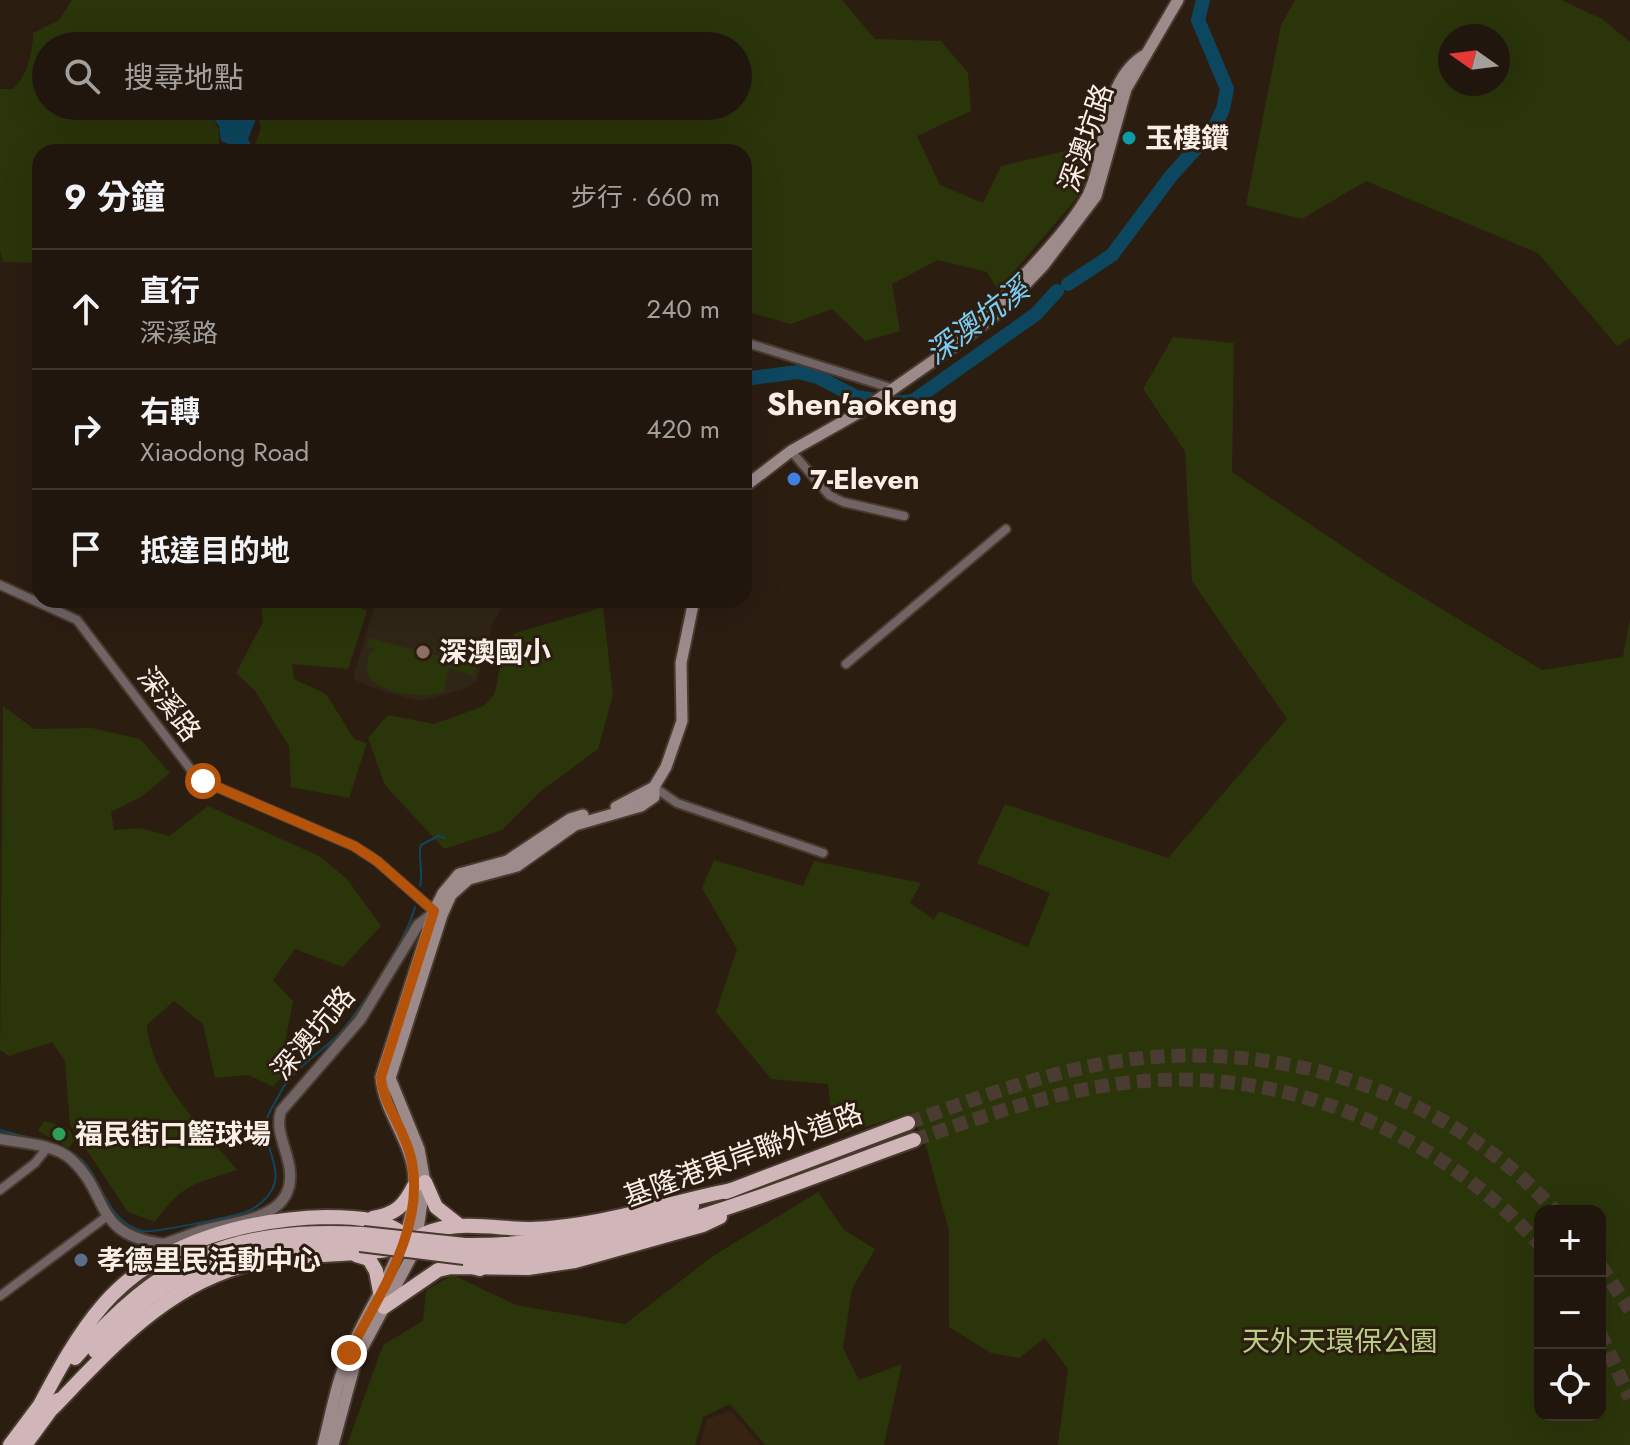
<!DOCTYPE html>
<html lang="zh-TW">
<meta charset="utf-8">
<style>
:root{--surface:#21160d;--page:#291f16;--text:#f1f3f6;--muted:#a29f9d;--line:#3e352e}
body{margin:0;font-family:Jost,"Noto Sans TC",sans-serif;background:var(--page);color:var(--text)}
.controls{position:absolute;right:24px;bottom:24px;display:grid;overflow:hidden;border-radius:16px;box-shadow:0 8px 32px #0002}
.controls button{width:72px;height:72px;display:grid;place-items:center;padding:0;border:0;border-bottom:2px solid var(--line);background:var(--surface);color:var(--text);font:40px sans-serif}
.compass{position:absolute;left:1438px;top:24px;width:72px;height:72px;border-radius:50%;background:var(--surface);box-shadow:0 8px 32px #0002;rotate:284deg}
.stop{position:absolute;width:24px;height:24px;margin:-18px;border:6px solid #b45309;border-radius:50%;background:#fff}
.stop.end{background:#b45309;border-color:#fff;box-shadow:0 2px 8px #0008}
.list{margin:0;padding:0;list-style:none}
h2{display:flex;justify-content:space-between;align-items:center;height:104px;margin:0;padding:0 32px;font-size:34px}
h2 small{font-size:26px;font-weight:400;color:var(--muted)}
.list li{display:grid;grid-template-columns:52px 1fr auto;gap:24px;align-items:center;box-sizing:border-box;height:120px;padding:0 32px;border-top:2px solid var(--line)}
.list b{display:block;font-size:30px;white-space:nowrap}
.list p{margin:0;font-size:26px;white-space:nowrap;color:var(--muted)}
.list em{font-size:26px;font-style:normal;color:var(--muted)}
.icon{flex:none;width:44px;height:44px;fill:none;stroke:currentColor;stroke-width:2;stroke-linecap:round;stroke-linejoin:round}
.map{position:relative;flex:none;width:1630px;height:1445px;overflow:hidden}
.search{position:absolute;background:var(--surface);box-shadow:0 8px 32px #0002;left:32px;top:32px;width:720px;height:88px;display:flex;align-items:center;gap:20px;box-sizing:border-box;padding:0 28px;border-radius:44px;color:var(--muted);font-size:30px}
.panel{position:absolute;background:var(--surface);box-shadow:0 8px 32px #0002;left:32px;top:144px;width:720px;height:464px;border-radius:24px}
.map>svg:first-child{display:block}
.built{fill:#372312}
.education{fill:#302617}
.green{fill:#2b350a;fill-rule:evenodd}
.water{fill:#0d475f}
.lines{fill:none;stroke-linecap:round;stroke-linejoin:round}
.stream{stroke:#0d475f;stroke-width:2}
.river{stroke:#0d475f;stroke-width:14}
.trunk-tunnel{stroke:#4b3c31;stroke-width:14;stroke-dasharray:14 7;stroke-linecap:butt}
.minor-casing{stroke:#493a2f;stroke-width:12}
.tertiary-casing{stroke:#493a2f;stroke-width:14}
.secondary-casing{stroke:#493a2f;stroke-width:15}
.trunk-casing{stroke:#493a2f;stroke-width:18}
.minor{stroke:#706465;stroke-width:8}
.tertiary{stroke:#706465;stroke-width:10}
.secondary{stroke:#9d8b8c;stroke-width:11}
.trunk{stroke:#d0b6b8;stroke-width:14}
.trunk-bridge-casing{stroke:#493a2f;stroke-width:18;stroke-linecap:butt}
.trunk-bridge{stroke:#d0b6b8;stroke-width:14}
.route{stroke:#b45309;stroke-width:10}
.culture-dot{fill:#0f9aa8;stroke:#2c1d11;stroke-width:3}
.shop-dot{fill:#3f7fe0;stroke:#2c1d11;stroke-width:3}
.education-dot{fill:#8d6e63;stroke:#2c1d11;stroke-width:3}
.leisure-dot{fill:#2e9e5b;stroke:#2c1d11;stroke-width:3}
.service-dot{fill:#5c6f8a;stroke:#2c1d11;stroke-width:3}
.labels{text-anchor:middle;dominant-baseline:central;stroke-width:6;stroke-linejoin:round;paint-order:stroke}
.street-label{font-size:28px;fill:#f9efe6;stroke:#2c1d11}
.poi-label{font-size:28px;font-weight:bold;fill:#f9efe6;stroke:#2c1d11;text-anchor:start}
.park-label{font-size:28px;fill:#b8ce85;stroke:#2c1d11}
.water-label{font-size:30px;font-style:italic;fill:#7acef5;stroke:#2c1d11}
.quarter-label{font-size:32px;font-weight:bold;fill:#f9efe6;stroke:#2c1d11}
</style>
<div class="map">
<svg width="1630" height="1445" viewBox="0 0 1630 1445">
<rect width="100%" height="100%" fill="#2c1d11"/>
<path class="built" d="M731 1411 761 1445H700L707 1419Z"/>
<path class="education" d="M376 600H509L499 603 501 609 492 625 477 680 465 689 421 701 385 692 353 679Z"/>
<g class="green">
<path d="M72 0H842L875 39 941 41 968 73 971 111 917 136 940 185 983 203 1001 166 1078 148 1095 161 1077 198 998 290 987 272 938 260 892 284 900 331 865 341 832 309 791 324 744 311V152H252L261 128 255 106H738V46H46V106H185V113L212 118 219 129V144L235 152H40V263L3 262 0 251V89H13C27 75 33 53 33 33L59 20Z"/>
<path d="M1295 0H1561L1602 19 1630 42V338L1617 346 1538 253 1366 181 1302 219 1246 205 1281 25ZM1450 36H1498V84H1450Z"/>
<path d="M1173 337 1234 343 1232 472 1381 572 1542 670 1623 657 1630 618V1445H1058L1068 1369 1045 1338 1019 1358 991 1353 949 1327V1231L926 1146 912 1113 834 1136 828 1084 771 1079 716 1012 737 949 702 888 714 860 803 886 814 861 921 883 910 903 934 920 939 911 1028 947 1050 893 977 863 1005 804 1168 858 1287 719 1192 581 1185 451 1143 389ZM1540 1211H1600V1415H1540Z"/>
<path d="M260 600H341L367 611 348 669 292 664 294 679 326 694 354 739 367 743 349 798 291 787 289 746 255 691 236 673 263 622Z"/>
<path d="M603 607 613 695 598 749 541 791 502 830 444 849 385 785 368 738 388 715 434 724 484 706 495 693 504 644 516 633Z"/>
<path d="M369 638 477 666 474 676 449 668 444 691C431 700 381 693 371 679 365 672 368 662 369 654L375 649 366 647Z"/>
<path d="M3 706 34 729 92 728 140 739 170 773 141 797 111 812 114 830 140 828 169 836 208 806 319 856 347 879 381 926 343 967 295 949 273 980 293 1001 284 1048 292 1065 273 1087 249 1075 215 1078 203 1024 174 1001 147 1025C150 1079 204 1129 237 1170 194 1184 182 1184 155 1222L128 1212 70 1125 65 1061 52 1042 9 1056 0 1050Z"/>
<path d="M44 1121 66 1127 76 1138 69 1148 38 1131Z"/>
<path d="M818 1192 844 1230 875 1249 852 1289 843 1348 859 1380 902 1364 884 1445H765L730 1404 703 1417 695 1445H347L383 1345 423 1321 426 1290 453 1275 516 1305 625 1324 713 1256Z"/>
</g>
<path class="water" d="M187 106H251L256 119 248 139 253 148 250 152 221 141 219 126 210 115 190 112Z"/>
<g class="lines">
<g class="stream">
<path d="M420 886C424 870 417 857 421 845L438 836 445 838"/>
<path d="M0 1130 45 1142"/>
<path d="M66 1150C104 1164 98 1218 142 1231 151 1234 229 1217 243 1213 251 1211 258 1206 264 1200 289 1176 266 1154 265 1126 265 1117 276 1102 280 1093 292 1069 322 1052 340 1033 361 1009 407 938 415 907"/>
</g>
<g class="river">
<path d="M1068 284 1112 255 1171 176 1214 128 1223 109 1227 89 1198 20 1203 0"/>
<path d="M744 379 798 372 818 377 856 397 894 403 913 401 1036 314 1057 291"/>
</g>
<g class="trunk-tunnel">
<path d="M908 1123C985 1095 1060 1067 1142 1058 1294 1043 1453 1097 1555 1211"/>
<path d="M914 1140C983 1116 1052 1092 1125 1083 1282 1063 1436 1131 1540 1245"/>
<path d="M1600 1265 1630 1310"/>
<path d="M1600 1333 1630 1398"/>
</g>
<defs>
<g id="minor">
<path d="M744 342 891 388"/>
<path d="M791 451 829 495 843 502 904 516"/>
<path d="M0 585 77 620 192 771 203 781 354 846 377 861 434 911"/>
<path d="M846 664 1006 529"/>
<path d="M654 787 677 803 823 853"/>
<path d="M0 1190 35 1163 47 1148"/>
<path d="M0 1296 106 1217"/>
</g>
<path id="tertiary" d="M0 1139C22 1143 55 1144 72 1160 110 1195 92 1235 164 1244 176 1240 188 1235 200 1231 232 1221 294 1221 290 1172 289 1152 274 1131 281 1111L360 1020 418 925 435 912"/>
<g id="secondary">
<path d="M978 318C1007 296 1072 227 1088 195 1109 151 1099 85 1143 56"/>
<path d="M744 487 791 451 860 412 956 345 999 312 1043 266 1096 196 1126 89 1178 0"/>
<path d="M616 807 654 787"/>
<path d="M323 1445C331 1414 337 1380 350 1351 374 1295 415 1245 414 1181 414 1143 384 1114 381 1077L434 911 443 893 459 874 507 861 570 819 583 815"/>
<path d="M333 1445 356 1360 415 1250 425 1182 419 1149 390 1078 442 915 451 895 469 879 517 866 575 825 641 806 654 797V787L666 767 682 721 681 663 694 600"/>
</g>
<g id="trunk">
<path d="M425 1182 436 1207 460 1226"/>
<path d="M726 1192 908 1123"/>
<path d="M373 1218C396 1214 404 1206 414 1186"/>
<path d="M465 1245C543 1246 618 1230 692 1206"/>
<path d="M356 1255 369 1259 376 1271 380 1292"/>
<path d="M464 1257C620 1259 769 1192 914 1140"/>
<path d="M446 1260 480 1269"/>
<path d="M384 1307 438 1270 451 1267 528 1268 575 1261 703 1225 720 1217"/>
<path d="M95 1351C166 1263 250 1240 360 1244"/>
<path d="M75 1358C160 1259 231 1227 363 1234"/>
<path d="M41 1403C59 1369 78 1334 103 1305 157 1242 248 1219 326 1217 355 1217 392 1218 411 1242 444 1216 492 1229 531 1229 599 1227 666 1203 731 1190"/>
<path d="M53 1408C112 1347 170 1280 258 1262 300 1253 344 1256 386 1250"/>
<path d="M10 1445 46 1397"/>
<path d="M25 1445 58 1400"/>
</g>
</defs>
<use href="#minor" class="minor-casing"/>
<use href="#tertiary" class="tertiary-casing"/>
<use href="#secondary" class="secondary-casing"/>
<use href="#trunk" class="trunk-casing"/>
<use href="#minor" class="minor"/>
<use href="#tertiary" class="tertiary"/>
<use href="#secondary" class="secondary"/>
<use href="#trunk" class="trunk"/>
<defs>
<g id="trunk-bridge">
<path d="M363 1234 465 1245"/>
<path d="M360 1244 464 1257"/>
</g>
</defs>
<use href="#trunk-bridge" class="trunk-bridge-casing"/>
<use href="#trunk-bridge" class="trunk-bridge"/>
</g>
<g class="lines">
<path class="route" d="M203 781 354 846 377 861 434 911 381 1077C383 1106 405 1129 411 1158 427 1227 379 1294 349 1353"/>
</g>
<circle class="culture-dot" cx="1129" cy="138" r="8"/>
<circle class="shop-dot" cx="794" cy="479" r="8"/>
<circle class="education-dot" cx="423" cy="652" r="8"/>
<circle class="leisure-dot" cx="59" cy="1134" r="8"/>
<circle class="service-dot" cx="81" cy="1260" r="8"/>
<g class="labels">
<g class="street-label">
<text transform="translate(1086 138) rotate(-71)">深澳坑路</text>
<text transform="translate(169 704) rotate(53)">深溪路</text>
<text transform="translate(313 1033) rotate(-50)">深澳坑路</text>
<text transform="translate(743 1155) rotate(-20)">基隆港東岸聯外道路</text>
</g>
<g class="poi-label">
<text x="1145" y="138">玉樓鑽</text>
<text x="810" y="479">7-Eleven</text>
<text x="439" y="652">深澳國小</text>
<text x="75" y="1134">福民街口籃球場</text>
<text x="97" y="1260">孝德里民活動中心</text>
</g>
<g class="park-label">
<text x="1340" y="1341">天外天環保公園</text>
</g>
<g class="water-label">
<text transform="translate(977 321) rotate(-37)">深澳坑溪</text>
</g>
<g class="quarter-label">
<text x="862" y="404">Shen'aokeng</text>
</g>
</g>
</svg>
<div class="controls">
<button>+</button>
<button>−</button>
<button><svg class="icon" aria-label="locate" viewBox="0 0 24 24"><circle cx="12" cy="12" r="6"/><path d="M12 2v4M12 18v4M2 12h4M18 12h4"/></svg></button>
</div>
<svg class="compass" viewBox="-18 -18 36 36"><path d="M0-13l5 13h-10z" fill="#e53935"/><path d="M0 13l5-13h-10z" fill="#a29f9d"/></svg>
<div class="stop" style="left:203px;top:781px"></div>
<div class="stop end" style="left:349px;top:1353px"></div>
<div class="search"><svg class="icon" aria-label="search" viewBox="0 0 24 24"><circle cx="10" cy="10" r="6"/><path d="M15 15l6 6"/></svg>搜尋地點</div>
<section class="panel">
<h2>9 分鐘<small>步行 · 660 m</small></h2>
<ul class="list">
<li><svg class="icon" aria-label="ahead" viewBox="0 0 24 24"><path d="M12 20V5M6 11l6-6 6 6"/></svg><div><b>直行</b><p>深溪路</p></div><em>240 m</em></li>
<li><svg class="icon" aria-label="right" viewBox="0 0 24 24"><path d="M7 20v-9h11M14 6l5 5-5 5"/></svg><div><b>右轉</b><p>Xiaodong Road</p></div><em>420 m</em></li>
<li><svg class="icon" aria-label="arrive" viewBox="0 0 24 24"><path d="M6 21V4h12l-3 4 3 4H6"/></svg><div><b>抵達目的地</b></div></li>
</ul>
</section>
</div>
